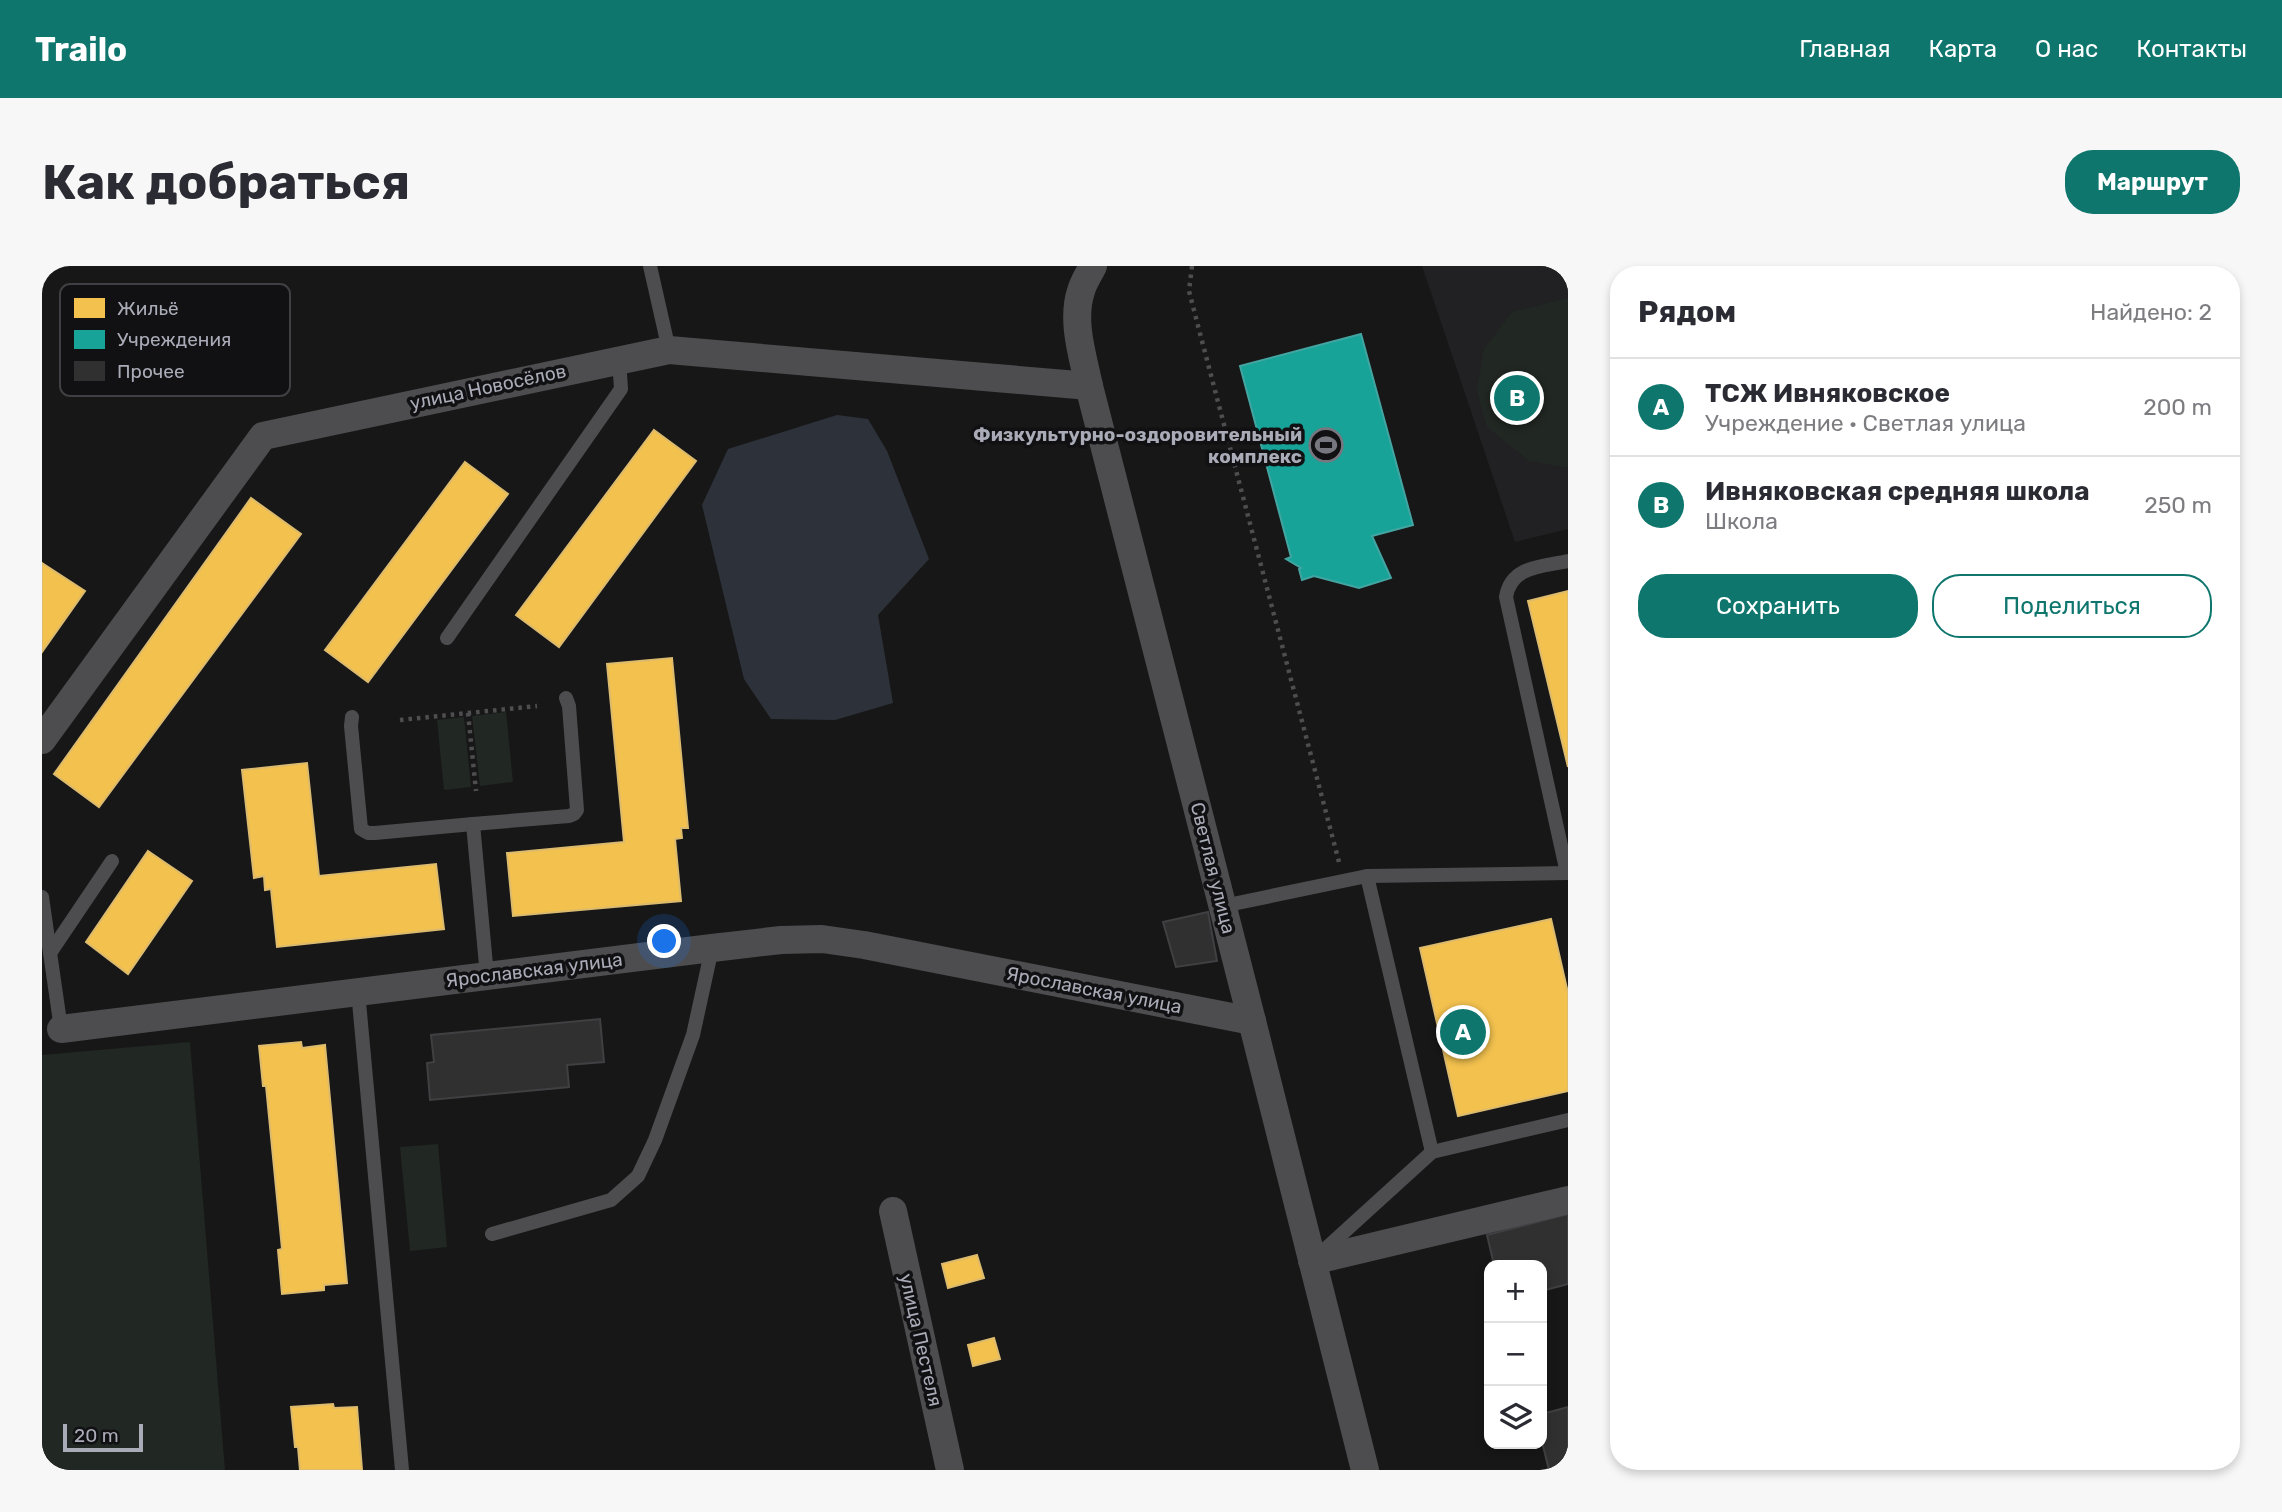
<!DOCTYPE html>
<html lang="ru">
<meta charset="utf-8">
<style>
:root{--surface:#fff;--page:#f7f7f7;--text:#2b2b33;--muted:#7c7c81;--line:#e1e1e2;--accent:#0f766e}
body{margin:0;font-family:Rubik,sans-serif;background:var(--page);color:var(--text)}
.controls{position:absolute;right:21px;bottom:21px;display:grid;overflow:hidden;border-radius:14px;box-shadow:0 4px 10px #0003}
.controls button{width:63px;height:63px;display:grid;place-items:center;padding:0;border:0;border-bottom:2px solid var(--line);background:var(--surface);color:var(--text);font:35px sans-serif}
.scale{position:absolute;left:21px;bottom:18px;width:80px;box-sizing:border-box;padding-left:7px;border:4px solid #a9abb7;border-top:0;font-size:19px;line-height:24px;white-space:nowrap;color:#a9abb7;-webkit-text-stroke:5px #111113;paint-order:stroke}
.you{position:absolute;left:623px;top:676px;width:24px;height:24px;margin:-18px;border:5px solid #fff;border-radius:50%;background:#1a73e8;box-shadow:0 0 0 10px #1a73e833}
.badge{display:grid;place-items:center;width:46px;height:46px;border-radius:50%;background:var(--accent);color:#fff;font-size:23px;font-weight:700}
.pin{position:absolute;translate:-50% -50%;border:4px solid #fff;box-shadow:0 2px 7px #0006}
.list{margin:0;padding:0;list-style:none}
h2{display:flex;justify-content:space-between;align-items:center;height:91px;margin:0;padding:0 28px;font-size:30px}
h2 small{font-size:23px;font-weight:400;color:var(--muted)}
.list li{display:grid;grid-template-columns:46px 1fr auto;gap:21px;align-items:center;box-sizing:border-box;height:98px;padding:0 28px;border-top:2px solid var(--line)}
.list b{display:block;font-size:26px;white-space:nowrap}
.list p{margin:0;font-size:23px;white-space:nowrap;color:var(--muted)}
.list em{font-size:23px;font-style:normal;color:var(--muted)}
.actions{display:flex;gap:14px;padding:21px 28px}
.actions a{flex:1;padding:16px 0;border:2px solid var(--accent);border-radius:28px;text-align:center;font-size:24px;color:var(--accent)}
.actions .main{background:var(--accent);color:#fff}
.icon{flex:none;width:38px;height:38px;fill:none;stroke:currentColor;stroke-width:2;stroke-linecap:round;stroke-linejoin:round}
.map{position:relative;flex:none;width:1526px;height:1204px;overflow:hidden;border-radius:28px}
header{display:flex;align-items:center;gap:42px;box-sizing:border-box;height:98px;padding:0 35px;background:var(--accent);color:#fff}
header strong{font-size:33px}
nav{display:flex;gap:38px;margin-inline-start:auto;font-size:24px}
.intro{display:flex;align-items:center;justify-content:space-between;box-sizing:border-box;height:168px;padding:0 42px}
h1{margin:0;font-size:49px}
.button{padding:18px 32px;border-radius:28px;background:var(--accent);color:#fff;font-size:24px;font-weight:700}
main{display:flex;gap:42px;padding:0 42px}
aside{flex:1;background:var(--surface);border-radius:28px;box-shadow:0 4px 10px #0003}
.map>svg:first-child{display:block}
.built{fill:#212123}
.green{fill:#212722}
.water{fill:#2d323a}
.homes{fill:#f2c14e;stroke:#dcba6e;stroke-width:2}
.public{fill:#17a398;stroke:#43a5a1;stroke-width:2}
.building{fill:#303031;stroke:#404043;stroke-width:2}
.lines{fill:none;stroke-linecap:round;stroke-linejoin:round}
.path{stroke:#4e4e51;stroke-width:4.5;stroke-dasharray:3.5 5;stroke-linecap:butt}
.service{stroke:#4d4d50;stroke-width:14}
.minor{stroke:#4d4d50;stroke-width:28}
.labels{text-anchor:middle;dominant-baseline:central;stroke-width:7;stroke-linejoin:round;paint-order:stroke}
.street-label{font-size:19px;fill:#a9abb7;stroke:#111113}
.poi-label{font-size:19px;font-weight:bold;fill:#a9abb7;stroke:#111113;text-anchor:end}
.key{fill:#111113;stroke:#3f3f44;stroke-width:2}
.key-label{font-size:19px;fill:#a9abb7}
</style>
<header>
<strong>Trailo</strong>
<nav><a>Главная</a><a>Карта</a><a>О нас</a><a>Контакты</a></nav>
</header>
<div class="intro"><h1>Как добраться</h1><a class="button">Маршрут</a></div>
<main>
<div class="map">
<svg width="1526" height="1204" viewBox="0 0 1526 1204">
<rect width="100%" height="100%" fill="#171717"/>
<path class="built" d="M1380 0H1526V263L1473 276Z"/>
<g class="green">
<path d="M1526 32V202L1487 195 1445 161 1435 124 1442 83 1470 46Z"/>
<path d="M464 446 471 516 438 520 430 450Z"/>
<path d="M422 451 429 521 402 524 395 454Z"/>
<path d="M148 776 183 1204H0V789Z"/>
<path d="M396 878 405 981 368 985 358 881Z"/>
</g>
<path class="water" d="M795 149 826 153 845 185 887 293 836 349 851 437 793 454 729 453 702 413 660 239 686 183Z"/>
<g class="homes">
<path d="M612 164 654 195 517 381 474 349Z"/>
<path d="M423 196 466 228 326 416 283 384Z"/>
<path d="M209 232 259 268 57 541 12 508Z"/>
<path d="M0 297 43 325 0 386Z"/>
<path d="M1526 325V501L1486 335Z"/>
<path d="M630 392 646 562H639L640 572 633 573 639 635 471 650 465 587 582 576 565 398Z"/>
<path d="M265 497 277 610 394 598 402 663 235 681 229 623 223 624 222 610 212 612 200 504Z"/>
<path d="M106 585 150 615 86 708 44 676Z"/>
<path d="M1509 653 1526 727V825L1416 850 1378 682Z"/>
<path d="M259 776 260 782 283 779 305 1017 282 1019V1024L240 1028 236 984 240 983 224 820H221L217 780Z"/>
<path d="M935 989 942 1012 906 1022 900 998Z"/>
<path d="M952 1072 958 1093 931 1100 926 1079Z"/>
<path d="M291 1138 292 1142 315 1141 320 1204H258L256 1181H253L249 1141Z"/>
</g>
<path class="public" d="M1319 68 1371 259 1330 270 1349 312 1317 322 1272 310 1260 314 1257 303 1259 302 1244 293 1249 291 1198 100Z"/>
<g class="building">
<path d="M1166 646 1175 695 1134 701 1121 656Z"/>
<path d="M558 753 562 796 525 799 527 821 388 834 385 797 392 796 389 769Z"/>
<path d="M1526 948V1018L1500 1025V999H1452L1445 969Z"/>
<path d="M1526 1141V1204H1507L1500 1176V1148Z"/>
</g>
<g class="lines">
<g class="path">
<path d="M1150 0 1147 25 1155 56 1297 596"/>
<path d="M426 447 434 525"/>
<path d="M358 454 495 440"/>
</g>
<g class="service">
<path d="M608 0 627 84"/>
<path d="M405 372 579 123 577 93"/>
<path d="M310 451 309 460 319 563 326 567H333L431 558"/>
<path d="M1525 607 1464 331C1469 300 1499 301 1526 295"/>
<path d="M1325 610 1390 886"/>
<path d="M0 631 19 763"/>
<path d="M1181 640 1325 610 1526 607"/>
<path d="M8 687 70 595"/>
<path d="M445 710 431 558 527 550 532 548 535 544 527 440 524 432"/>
<path d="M316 725 360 1204"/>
<path d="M450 968 569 934 596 910 613 874 651 769 670 682"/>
<path d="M1279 987 1390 886 1526 854"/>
</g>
<g class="minor">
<path d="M1051 0C1047 8 1041 17 1039 25 1029 55 1041 91 1047 120L1210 755 1323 1204"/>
<path d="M0 474 221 170 627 84 1047 120"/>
<path d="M19 763 670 682 739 674 780 673 822 679 1210 755"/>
<path d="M851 945 908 1204"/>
<path d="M1270 995 1526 934"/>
</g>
</g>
<defs>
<symbol id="stadium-ring" viewBox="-11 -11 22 22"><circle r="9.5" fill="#111113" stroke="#76777f" stroke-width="1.5"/><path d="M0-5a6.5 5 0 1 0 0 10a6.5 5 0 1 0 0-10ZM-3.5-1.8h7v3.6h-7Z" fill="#76777f"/></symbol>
</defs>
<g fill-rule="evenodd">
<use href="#stadium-ring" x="1265" y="160" width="38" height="38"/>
</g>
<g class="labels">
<g class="street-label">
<text transform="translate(446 121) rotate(-12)">улица Новосёлов</text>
<text transform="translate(1171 602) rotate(76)">Светлая улица</text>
<text transform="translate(492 704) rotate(-7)">Ярославская улица</text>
<text transform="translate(1052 724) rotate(11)">Ярославская улица</text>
<text transform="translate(879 1074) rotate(77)">улица Пестеля</text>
</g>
<g class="poi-label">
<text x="1260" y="168">Физкультурно-оздоровительный<tspan x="1260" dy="22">комплекс</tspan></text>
</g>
</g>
<rect x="18" y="18" width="230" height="112" rx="10" class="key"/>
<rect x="32" y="32" width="31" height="20" fill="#f2c14e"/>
<rect x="32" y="64" width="31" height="19" fill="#17a398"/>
<rect x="32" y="95" width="31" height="20" fill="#303031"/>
<g class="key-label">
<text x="75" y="49">Жильё</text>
<text x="75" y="80">Учреждения</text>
<text x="75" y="112">Прочее</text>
</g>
</svg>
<div class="controls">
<button>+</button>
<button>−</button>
<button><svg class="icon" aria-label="layers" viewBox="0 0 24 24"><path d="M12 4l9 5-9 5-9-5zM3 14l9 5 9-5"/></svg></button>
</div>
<div class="scale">20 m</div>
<div class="you"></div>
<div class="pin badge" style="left:1421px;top:766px">A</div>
<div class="pin badge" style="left:1475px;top:132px">B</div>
</div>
<aside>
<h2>Рядом<small>Найдено: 2</small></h2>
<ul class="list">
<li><span class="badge">A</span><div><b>ТСЖ Ивняковское</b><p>Учреждение · Светлая улица</p></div><em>200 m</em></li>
<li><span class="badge">B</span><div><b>Ивняковская средняя школа</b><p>Школа</p></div><em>250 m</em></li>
</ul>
<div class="actions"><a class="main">Сохранить</a><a>Поделиться</a></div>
</aside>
</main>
